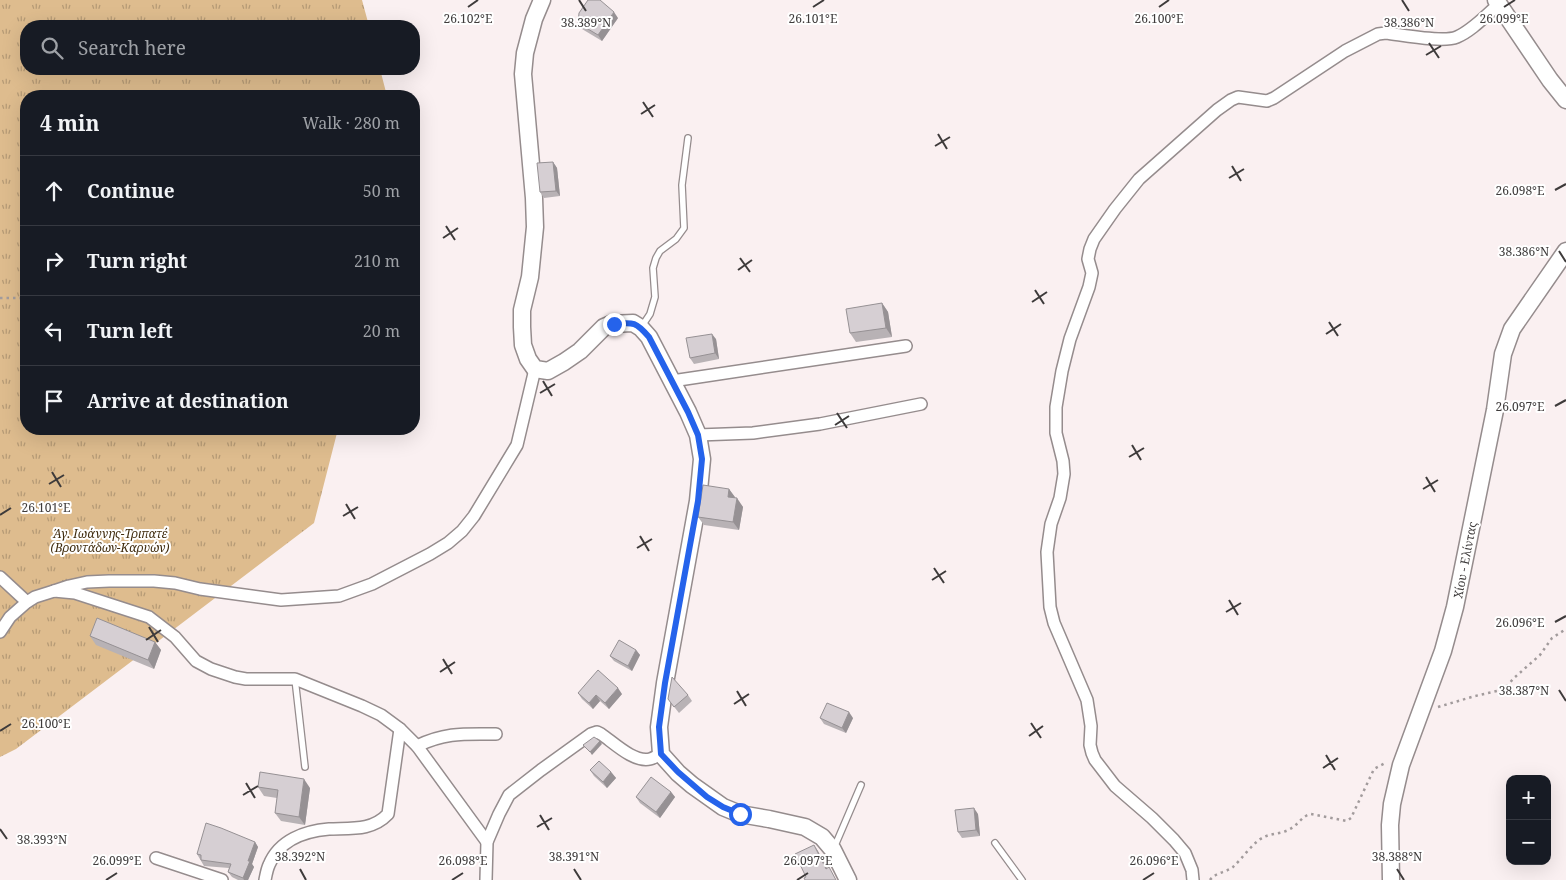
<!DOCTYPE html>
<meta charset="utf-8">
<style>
:root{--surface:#171b24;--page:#242831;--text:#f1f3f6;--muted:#9ea1a6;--line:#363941}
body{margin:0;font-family:"Noto Serif",serif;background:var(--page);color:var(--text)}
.controls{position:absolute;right:15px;bottom:15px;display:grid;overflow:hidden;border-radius:10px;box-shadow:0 5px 20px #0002}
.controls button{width:45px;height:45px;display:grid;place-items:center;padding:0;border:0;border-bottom:1px solid var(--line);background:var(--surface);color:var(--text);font:25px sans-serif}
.stop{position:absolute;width:15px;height:15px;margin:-11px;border:4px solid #2563eb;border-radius:50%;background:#fff}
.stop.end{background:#2563eb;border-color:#fff;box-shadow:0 1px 5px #0008}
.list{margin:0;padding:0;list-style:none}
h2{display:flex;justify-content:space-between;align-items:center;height:65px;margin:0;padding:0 20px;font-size:21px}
h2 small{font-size:16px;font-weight:400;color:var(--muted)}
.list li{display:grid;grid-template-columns:32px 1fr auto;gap:15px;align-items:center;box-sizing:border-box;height:70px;padding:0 20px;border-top:1px solid var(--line)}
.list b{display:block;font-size:19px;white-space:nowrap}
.list em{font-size:16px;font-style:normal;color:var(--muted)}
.icon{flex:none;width:28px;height:28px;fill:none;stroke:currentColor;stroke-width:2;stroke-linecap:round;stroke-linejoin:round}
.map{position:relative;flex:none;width:1566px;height:880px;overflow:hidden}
.search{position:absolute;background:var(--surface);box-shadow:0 5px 20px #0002;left:20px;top:20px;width:400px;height:55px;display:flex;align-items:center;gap:12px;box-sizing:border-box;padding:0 18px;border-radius:20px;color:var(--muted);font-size:19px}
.panel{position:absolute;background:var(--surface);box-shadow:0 5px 20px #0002;left:20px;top:90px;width:400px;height:345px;border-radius:20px}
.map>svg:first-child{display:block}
.park{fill:url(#park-tufts)}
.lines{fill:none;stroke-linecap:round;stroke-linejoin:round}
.lane-casing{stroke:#958c8d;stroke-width:8}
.street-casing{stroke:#958c8d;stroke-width:14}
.secondary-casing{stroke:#958c8d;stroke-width:19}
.path{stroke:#a29b9c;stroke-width:2.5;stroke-dasharray:2.5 4;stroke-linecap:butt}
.lane{stroke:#fff;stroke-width:5.5}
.street{stroke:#fff;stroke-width:11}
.secondary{stroke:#fff;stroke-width:16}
.wall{fill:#b8b2b5}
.shaded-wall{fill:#969194}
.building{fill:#d6cfd3;stroke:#969194}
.route{stroke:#2563eb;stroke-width:6}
.ticks{fill:none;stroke:#3e3b3b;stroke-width:2}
.labels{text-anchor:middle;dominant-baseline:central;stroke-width:4;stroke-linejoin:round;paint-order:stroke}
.park-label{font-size:12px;font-style:italic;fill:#402c0e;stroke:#fff}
.street-label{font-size:12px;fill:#3e3b3b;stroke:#fff}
.ticks-label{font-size:12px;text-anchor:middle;fill:#3e3b3b;stroke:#fff;stroke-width:4;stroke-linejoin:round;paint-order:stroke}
</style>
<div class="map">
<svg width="1566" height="880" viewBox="0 0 1566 880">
<defs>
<pattern id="park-tufts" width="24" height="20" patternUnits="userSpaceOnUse" patternTransform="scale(1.25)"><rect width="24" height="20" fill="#debc8e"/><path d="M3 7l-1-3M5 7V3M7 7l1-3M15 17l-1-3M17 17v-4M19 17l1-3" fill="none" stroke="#b59a75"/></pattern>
</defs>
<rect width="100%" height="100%" fill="#faf0f1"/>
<path class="park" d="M0 0H362L369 26H26V69H380L387 96H26V429H338L314 523 16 749 0 757Z"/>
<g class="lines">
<defs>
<g id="lane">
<path d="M642 326 650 314 655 297 653 268 656 258 660 251 676 239 684 228 682 185 688 138"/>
<path d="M295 679 305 767"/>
<path d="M995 843 1022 880"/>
<path d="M834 848 861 785"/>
</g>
<g id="street">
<path d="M672 381 906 346"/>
<path d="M698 435 753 433 820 424 921 404"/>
<path d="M0 577 27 602"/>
<path d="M54 591 69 586 87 582 109 581H154L175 583 200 589 281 600 339 596 372 584 430 554 448 543 462 531 474 516 517 445 535 369"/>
<path d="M0 632 10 617 27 602 35 597 54 591 75 593 149 617 175 637 196 661 211 669 235 677 246 679H295L362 706 381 715 400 729 417 746 487 842"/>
<path d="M417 746C446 732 465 734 496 734"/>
<path d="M156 858 222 880"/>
<path d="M265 880C266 875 267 869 269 865 279 840 305 831 329 829 351 828 372 831 388 814L400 729"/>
<path d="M486 880 487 842 499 814 509 795 541 770 591 734 597 732 601 734C613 742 634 763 650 759 654 758 658 755 661 754"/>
<path d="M1193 880 1192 870 1185 853 1174 840 1152 818 1115 786 1095 760 1092 753 1090 745 1091 726 1087 700 1054 623 1050 607 1047 552 1051 524 1060 498 1064 474 1063 461 1056 433V407L1062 371 1070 339 1089 287 1092 273 1088 259 1090 249 1094 239 1115 209 1139 179 1217 110 1231 100 1238 97 1267 101 1274 98 1345 51 1378 34 1386 33C1403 35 1443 43 1457 37 1473 30 1486 15 1498 5"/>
</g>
<g id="secondary">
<path d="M542 0 534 19 525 53 523 74 534 198 535 227 530 277 522 310V327L523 345 528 359 535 369 548 371 564 362 580 351 604 327 611 324 633 323 641 328 649 337 688 412 698 435 702 459 698 501 665 683 659 727 661 754 678 773 692 785 723 807 740 814 769 819 805 827 822 837 833 850 848 880"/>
<path d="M1496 0 1550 80 1566 100"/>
<path d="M1391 880 1390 825 1392 804 1401 765 1443 651 1455 607 1495 410 1503 354 1512 329 1566 251"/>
</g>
</defs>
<use href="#lane" class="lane-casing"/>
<use href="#street" class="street-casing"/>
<use href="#secondary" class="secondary-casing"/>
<g class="path">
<path d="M0 298H26"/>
<path d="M1438 707 1475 696 1497 691 1506 687 1514 678 1540 655 1552 638 1566 629"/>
<path d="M1210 880C1216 872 1225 873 1233 867 1242 859 1253 842 1264 837 1272 833 1282 834 1290 829 1298 825 1303 815 1311 814L1347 821 1351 818 1374 769 1387 762"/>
</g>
<use href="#lane" class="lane"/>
<use href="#street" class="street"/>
<use href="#secondary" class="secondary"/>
</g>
<g class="wall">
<path d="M618 18 602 41 582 29 578 23Z"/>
<path d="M553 162 557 168 560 196 544 198 540 192Z"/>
<path d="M882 303 888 312 892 337 856 342 850 333Z"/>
<path d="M716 339 719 359 694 364 690 358Z"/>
<path d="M729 489 735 498 743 507 739 530 704 525 698 517Z"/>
<path d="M90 636 155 642 161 650 154 669 96 645Z"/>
<path d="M636 650 640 655 632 671 614 661 610 656Z"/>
<path d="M578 693 622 694 609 709 600 701 593 709 582 699Z"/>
<path d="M688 695 692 701 679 713 668 699Z"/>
<path d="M820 718H853L846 733 824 724Z"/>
<path d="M590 770 611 772 616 778 607 788 594 776Z"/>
<path d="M258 787 310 788 305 825 281 821 275 813 277 798 264 796Z"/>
<path d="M671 792 675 797 660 818 640 803 636 797Z"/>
<path d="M978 814 980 836 962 838 958 832Z"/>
<path d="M255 842 258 847 252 864 254 867 248 880H238L232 877 228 872 229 868 204 866 197 854Z"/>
</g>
<g class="shaded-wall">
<path d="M614 12 618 18 602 41 598 35Z"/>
<path d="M553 162 557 168 560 196 556 191Z"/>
<path d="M882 303 888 312 892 337 886 328Z"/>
<path d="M712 334 716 339 719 359 715 353Z"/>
<path d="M729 489 735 497 734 505 728 497Z"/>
<path d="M737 498 743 507 739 530 733 522Z"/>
<path d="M155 642 161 650 154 669 148 660Z"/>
<path d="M636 650 640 655 632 671 628 666Z"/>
<path d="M618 688 622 694 609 709 605 703Z"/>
<path d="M596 695 600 701 593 709 589 703Z"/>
<path d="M849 712 853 718 846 733 842 728Z"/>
<path d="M600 741 602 744 592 755 590 752Z"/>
<path d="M611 772 616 778 607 788 603 782Z"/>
<path d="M304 779 310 788 305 825 299 817Z"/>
<path d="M671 792 675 797 660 818 656 812Z"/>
<path d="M974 808 978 814 980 836 976 830Z"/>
<path d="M255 842 258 847 252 864 254 867 248 880H244L243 878 248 861Z"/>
<path d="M814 845 818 851 830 874 826 869Z"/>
</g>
<g class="building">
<path d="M588 0H600L614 12 598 35 578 23 579 13Z"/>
<path d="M553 162 556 191 540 192 537 163Z"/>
<path d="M882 303 886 328 850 333 846 309Z"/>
<path d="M712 334 715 353 690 358 686 338Z"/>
<path d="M703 485 729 489 728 497 737 498 733 522 698 517Z"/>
<path d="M97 618 155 642 148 660 90 636Z"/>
<path d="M619 640 636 650 628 666 610 656Z"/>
<path d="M598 670 618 688 605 703 596 695 589 703 578 693Z"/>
<path d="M672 677 688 695 674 707 668 699Z"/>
<path d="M827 703 849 712 842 728 820 718Z"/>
<path d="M594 737 600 741 590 752 583 745Z"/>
<path d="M599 761 611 772 603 782 590 770Z"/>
<path d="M260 772 304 779 299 817 275 813 278 790 258 787Z"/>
<path d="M651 777 671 792 656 812 636 797Z"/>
<path d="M974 808 976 830 958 832 955 810Z"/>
<path d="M206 823 221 828 255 842 248 861H250L243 878 228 872 231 864 201 860V855L197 854Z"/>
<path d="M814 845 826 869 829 867 836 880H805L804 878 806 877 795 854Z"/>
</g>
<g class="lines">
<path class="route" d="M614 324C634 322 636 322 649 337L688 412 698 435 702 459 698 501 665 683 659 727 661 754 678 772 707 797 723 807 740 814"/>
</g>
<path class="ticks" d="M579 0 586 11M1402 0 1409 11M468 7 478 0M813 7 824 0M1159 7 1169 0M1504 7 1515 0M1429 43 1439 58M1426 55 1441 46M643 102 653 117M641 114 655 105M938 134 947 149M935 146 950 137M1232 166 1241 181M1229 178 1244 169M1555 190 1566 184M446 226 455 240M443 238 458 228M1559 251 1566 262M740 258 750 272M738 270 752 260M1035 290 1044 304M1032 302 1047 292M1329 322 1338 336M1326 334 1341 324M543 381 552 396M540 393 555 384M1555 406 1566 400M837 413 847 428M835 425 849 416M1132 445 1141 460M1129 457 1144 448M52 472 61 487M1426 477 1435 492M49 484 64 475M1423 489 1438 480M346 504 355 519M0 515 11 508M343 516 358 507M640 536 649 551M637 548 652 539M934 568 944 583M932 580 946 571M1229 600 1238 615M1226 612 1241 603M1555 622 1566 616M149 627 158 642M146 640 161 630M443 659 452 674M440 672 455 662M1559 690 1566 701M737 691 746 706M734 704 749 694M1031 723 1041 738M0 731 11 724M1029 736 1043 726M1326 755 1335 770M1323 768 1338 758M246 783 255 798M243 795 258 786M540 815 549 830M537 827 552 818M0 829 7 839M300 869 306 880M574 869 581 880M1397 869 1404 880M106 880 117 873M452 880 463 873M797 880 808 873M1143 880 1154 873"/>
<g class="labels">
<g class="park-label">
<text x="110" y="533">Άγ. Ιωάννης-Τριπατέ<tspan x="110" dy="14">(Βροντάδων-Καρυών)</tspan></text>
</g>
<g class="street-label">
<text transform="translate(1465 560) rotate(-79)">Χίου - Ελίντας</text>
</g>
</g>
<g class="ticks-label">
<text x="468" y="23">26.102°E</text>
<text x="813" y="23">26.101°E</text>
<text x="1159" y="23">26.100°E</text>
<text x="1504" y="23">26.099°E</text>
<text x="586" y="27">38.389°N</text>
<text x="1409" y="27">38.386°N</text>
<text x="1520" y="195">26.098°E</text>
<text x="1524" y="256">38.386°N</text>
<text x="1520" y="411">26.097°E</text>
<text x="46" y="512">26.101°E</text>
<text x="1520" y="627">26.096°E</text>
<text x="1524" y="695">38.387°N</text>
<text x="46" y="728">26.100°E</text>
<text x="42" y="844">38.393°N</text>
<text x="300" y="861">38.392°N</text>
<text x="574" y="861">38.391°N</text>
<text x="1397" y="861">38.388°N</text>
<text x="117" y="865">26.099°E</text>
<text x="463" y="865">26.098°E</text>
<text x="808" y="865">26.097°E</text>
<text x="1154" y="865">26.096°E</text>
</g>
</svg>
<div class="controls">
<button>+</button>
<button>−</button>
</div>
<div class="stop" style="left:740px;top:814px"></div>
<div class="stop end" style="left:614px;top:324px"></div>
<div class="search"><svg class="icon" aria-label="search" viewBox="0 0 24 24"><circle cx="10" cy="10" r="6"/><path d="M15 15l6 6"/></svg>Search here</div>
<section class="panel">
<h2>4 min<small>Walk · 280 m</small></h2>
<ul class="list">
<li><svg class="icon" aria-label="ahead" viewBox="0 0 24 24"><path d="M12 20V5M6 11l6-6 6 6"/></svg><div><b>Continue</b></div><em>50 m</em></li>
<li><svg class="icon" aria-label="right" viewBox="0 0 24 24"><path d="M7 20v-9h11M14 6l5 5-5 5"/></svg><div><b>Turn right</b></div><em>210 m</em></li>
<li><svg class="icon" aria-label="left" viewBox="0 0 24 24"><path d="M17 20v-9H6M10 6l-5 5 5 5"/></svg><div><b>Turn left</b></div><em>20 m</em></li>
<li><svg class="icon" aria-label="arrive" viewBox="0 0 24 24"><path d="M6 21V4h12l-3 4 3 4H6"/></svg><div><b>Arrive at destination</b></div></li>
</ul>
</section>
</div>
